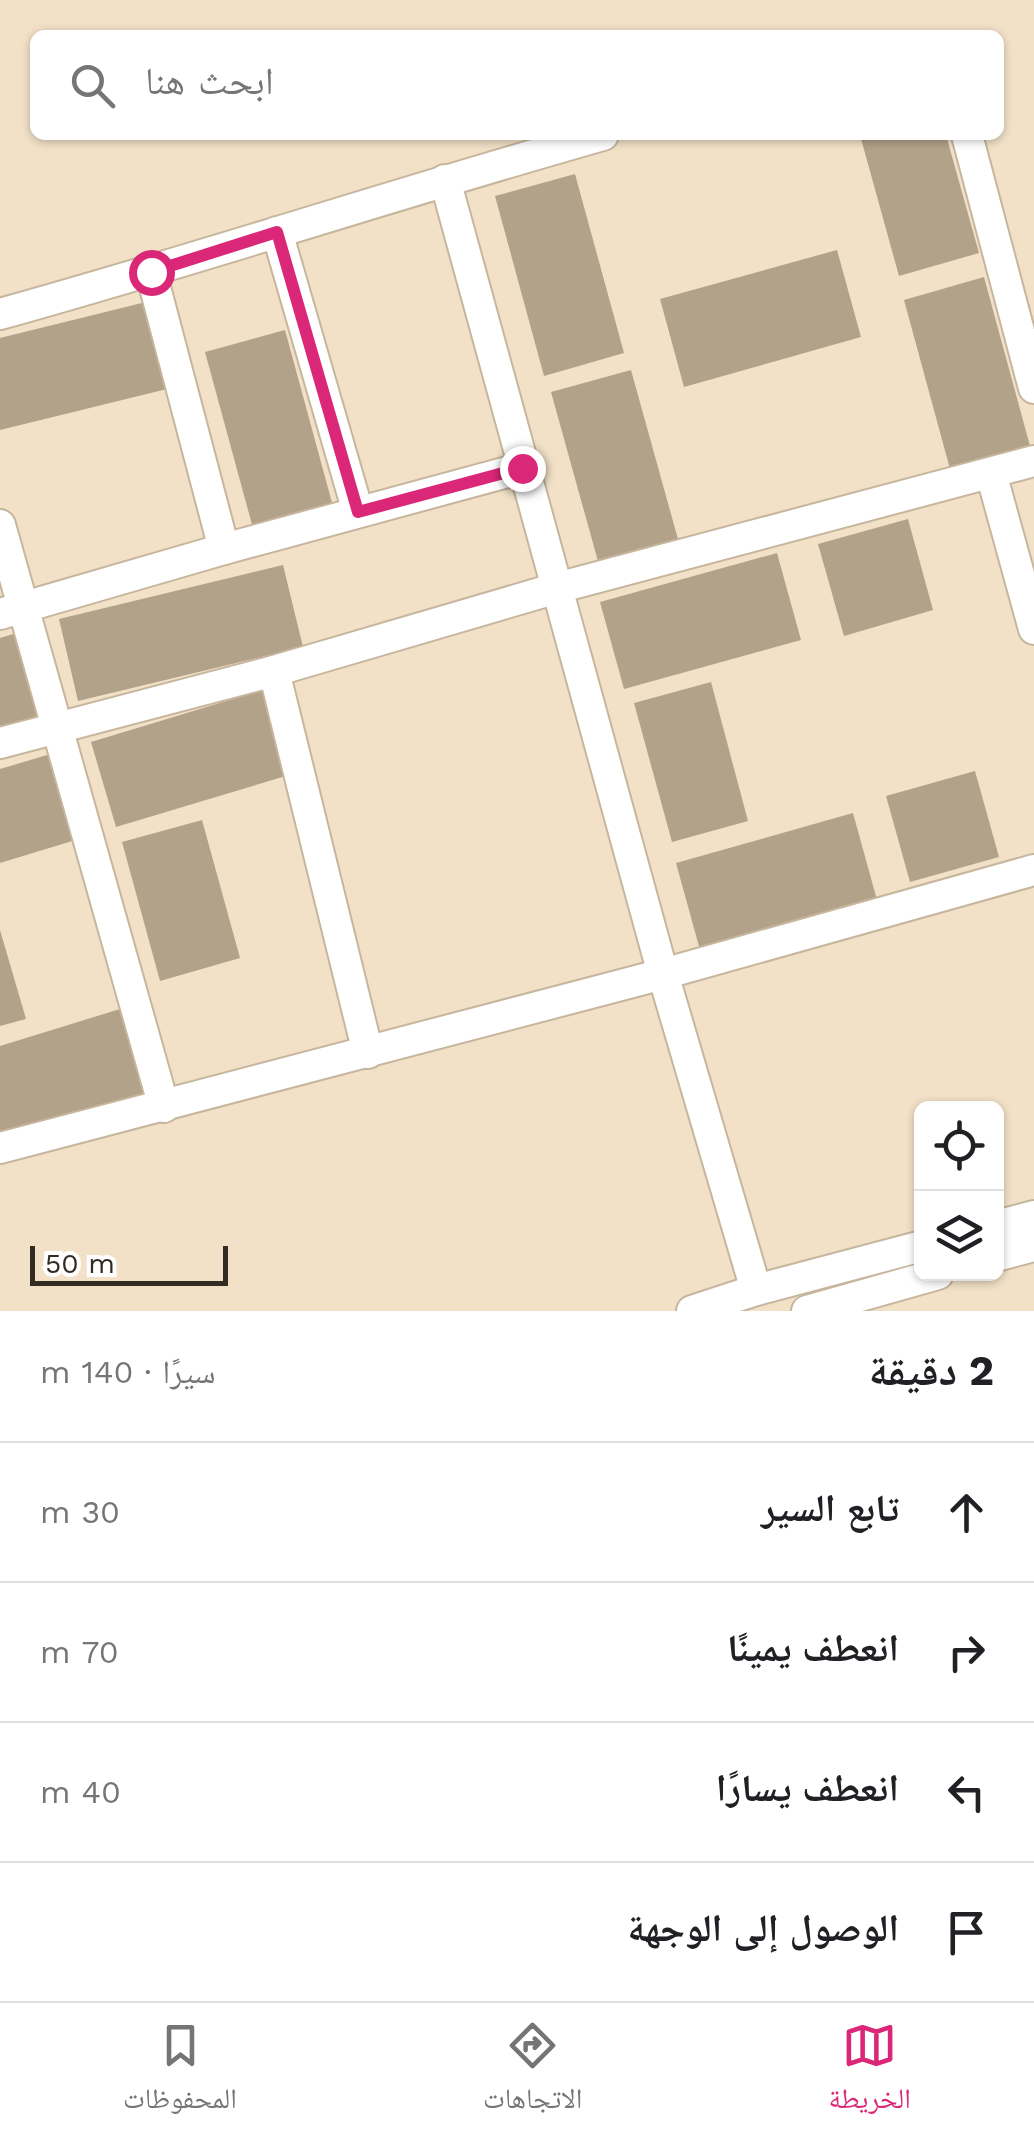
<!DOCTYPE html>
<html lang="ar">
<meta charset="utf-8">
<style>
:root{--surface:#fff;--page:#f6f6f6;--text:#202124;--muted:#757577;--line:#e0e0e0;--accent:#db2777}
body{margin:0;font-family:"Work Sans","Noto Naskh Arabic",sans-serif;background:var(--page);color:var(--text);direction:rtl}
.controls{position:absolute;right:30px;bottom:30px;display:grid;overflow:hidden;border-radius:15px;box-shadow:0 2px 8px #0004}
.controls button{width:90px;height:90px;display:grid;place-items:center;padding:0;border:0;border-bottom:2px solid var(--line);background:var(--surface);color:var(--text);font:50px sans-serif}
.scale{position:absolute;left:30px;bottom:25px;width:198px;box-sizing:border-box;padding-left:10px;border:5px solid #322c22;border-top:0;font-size:28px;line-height:35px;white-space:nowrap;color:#322c22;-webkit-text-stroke:8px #fff;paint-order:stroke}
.stop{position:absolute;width:30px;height:30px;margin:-22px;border:8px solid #db2777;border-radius:50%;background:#fff}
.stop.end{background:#db2777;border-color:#fff;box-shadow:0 2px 10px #0008}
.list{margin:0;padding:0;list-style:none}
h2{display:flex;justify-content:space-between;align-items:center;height:130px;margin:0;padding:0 40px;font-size:42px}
h2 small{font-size:32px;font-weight:400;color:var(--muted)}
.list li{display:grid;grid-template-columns:65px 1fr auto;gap:30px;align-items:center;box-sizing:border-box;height:140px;padding:0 40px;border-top:2px solid var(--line)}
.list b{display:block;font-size:38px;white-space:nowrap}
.list em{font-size:32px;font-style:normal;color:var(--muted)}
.icon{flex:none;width:55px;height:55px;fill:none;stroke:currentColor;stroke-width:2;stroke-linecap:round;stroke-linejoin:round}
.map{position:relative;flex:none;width:1034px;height:1311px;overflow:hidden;direction:ltr}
.search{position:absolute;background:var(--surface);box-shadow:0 2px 8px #0004;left:30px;right:30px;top:30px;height:110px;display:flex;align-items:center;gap:25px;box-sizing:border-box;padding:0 35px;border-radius:15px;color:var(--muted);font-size:38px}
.sheet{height:690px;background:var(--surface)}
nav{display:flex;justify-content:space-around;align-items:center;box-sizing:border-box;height:140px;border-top:2px solid var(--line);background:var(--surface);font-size:28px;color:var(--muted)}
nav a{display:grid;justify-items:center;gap:5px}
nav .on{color:var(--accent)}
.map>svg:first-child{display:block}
.building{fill:#b2a28a}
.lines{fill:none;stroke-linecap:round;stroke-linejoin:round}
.minor-casing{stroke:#c6b69d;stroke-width:34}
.minor{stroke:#fff;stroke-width:30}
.route{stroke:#db2777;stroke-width:12}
</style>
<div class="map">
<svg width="1034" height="1311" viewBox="0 0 1034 1311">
<rect width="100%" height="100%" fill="#f2e1c7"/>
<g class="building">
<path d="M860 135H946L979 253 899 276Z"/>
<path d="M575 174 624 353 544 376 495 196Z"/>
<path d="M837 250 861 337 684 387 660 299Z"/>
<path d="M984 277 1033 457 953 480 904 300Z"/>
<path d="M150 301 171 388 0 430V338Z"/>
<path d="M285 330 334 510 254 532 205 352Z"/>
<path d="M631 370 681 550 601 572 551 392Z"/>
<path d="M908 519 933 610 844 636 818 544Z"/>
<path d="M777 553 801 640 624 689 600 602Z"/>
<path d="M283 565 303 647 78 701 59 619Z"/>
<path d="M20 632 46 717 0 731V638Z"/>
<path d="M711 682 748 821 672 842 634 703Z"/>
<path d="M263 690 289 775 116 827 91 742Z"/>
<path d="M54 753 79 839 0 863V769Z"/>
<path d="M975 771 999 857 910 882 886 796Z"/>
<path d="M853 813 877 900 700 950 676 863Z"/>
<path d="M202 820 240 958 160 981 122 842Z"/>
<path d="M0 930 26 1019 0 1026Z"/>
<path d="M120 1009 146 1095 0 1139V1046Z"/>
</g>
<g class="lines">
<defs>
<g id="minor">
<path d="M967 135 1034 388"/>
<path d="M445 180 663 974 756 1290"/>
<path d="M277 232 358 512"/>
<path d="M151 272 224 549"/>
<path d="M0 314C202 258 401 192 603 135"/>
<path d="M991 473 1034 629"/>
<path d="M0 525 164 1107"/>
<path d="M0 614 224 549 522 468"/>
<path d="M274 671 368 1053"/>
<path d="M0 743 274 671 557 588 1034 461"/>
<path d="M0 1148 663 974 1034 870"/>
<path d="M996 1226 1034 1216"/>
<path d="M996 1256 1034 1246"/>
<path d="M692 1311 756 1290 922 1246"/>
<path d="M807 1311 938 1274"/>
</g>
</defs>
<use href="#minor" class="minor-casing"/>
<use href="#minor" class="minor"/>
</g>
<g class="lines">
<path class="route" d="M151 272 277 232 358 512 522 468"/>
</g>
</svg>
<div class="controls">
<button><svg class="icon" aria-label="locate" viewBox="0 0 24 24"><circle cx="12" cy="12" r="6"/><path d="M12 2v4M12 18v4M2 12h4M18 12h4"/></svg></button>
<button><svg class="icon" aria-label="layers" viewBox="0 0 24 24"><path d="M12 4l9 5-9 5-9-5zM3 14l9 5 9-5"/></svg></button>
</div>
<div class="scale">50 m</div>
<div class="stop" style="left:151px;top:272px"></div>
<div class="stop end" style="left:522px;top:468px"></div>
<div class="search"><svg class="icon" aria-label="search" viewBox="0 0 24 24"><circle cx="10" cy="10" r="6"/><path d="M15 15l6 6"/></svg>ابحث هنا</div>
</div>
<section class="sheet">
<h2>2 دقيقة<small>سيرًا · 140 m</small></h2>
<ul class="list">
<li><svg class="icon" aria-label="ahead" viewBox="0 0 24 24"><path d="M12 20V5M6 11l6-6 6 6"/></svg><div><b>تابع السير</b></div><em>30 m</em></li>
<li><svg class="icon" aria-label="right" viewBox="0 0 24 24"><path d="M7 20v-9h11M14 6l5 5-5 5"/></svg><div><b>انعطف يمينًا</b></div><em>70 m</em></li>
<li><svg class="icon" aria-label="left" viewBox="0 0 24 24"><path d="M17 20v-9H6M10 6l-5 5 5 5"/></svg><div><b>انعطف يسارًا</b></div><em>40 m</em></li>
<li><svg class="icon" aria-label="arrive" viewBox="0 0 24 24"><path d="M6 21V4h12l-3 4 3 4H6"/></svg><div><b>الوصول إلى الوجهة</b></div></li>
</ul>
</section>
<nav>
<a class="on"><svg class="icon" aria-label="map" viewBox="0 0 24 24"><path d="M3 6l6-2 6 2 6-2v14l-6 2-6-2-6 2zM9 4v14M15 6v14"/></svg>الخريطة</a>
<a><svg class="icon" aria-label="directions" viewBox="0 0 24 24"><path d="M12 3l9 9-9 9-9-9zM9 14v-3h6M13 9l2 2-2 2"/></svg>الاتجاهات</a>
<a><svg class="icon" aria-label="saved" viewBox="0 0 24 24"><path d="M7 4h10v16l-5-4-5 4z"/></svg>المحفوظات</a>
</nav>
